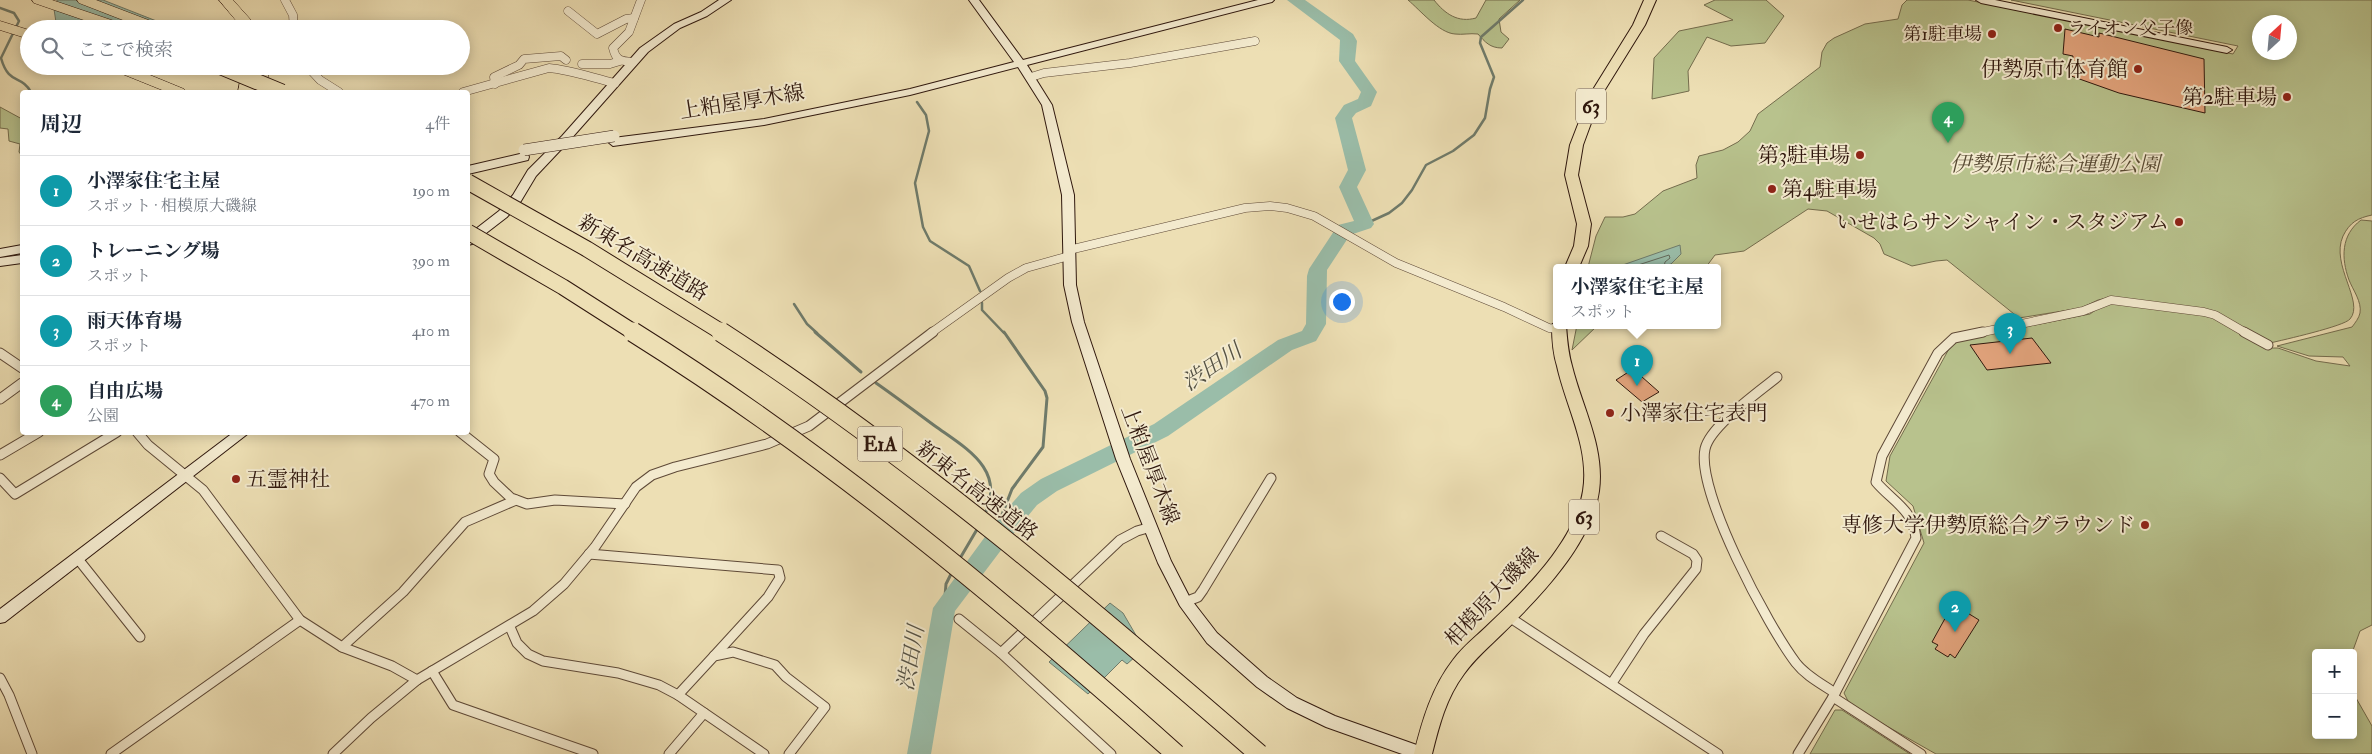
<!DOCTYPE html>
<html lang="ja">
<meta charset="utf-8">
<style>
:root{--surface:#fff;--page:#f6f6f7;--text:#1f2937;--muted:#747a83;--line:#e0e1e3;--accent:#db2777}
body{margin:0;font-family:"IM FELL Double Pica","Noto Serif JP",serif;background:var(--page);color:var(--text)}
.controls{position:absolute;right:15px;bottom:15px;display:grid;overflow:hidden;border-radius:5px;box-shadow:0 2px 12px #0003}
.controls button{width:45px;height:45px;display:grid;place-items:center;padding:0;border:0;border-bottom:1px solid var(--line);background:var(--surface);color:var(--text);font:25px sans-serif}
.compass{position:absolute;left:2252px;top:15px;width:45px;height:45px;border-radius:50%;background:var(--surface);box-shadow:0 2px 12px #0003;rotate:26deg}
.you{position:absolute;left:1341px;top:301px;width:18px;height:18px;margin:-12px;border:4px solid #fff;border-radius:50%;background:#1a73e8;box-shadow:0 0 0 8px #1a73e833}
.badge{display:grid;place-items:center;width:32px;height:32px;border-radius:50%;background:var(--accent);color:#fff;font-size:16px;font-weight:700}
.pin{position:absolute;translate:-50% -41px;filter:drop-shadow(0 1px 2px #0008)}
.pin::after{content:'';position:absolute;top:26px;width:18px;height:15px;background:inherit;clip-path:polygon(0 0,100% 0,50% 100%)}
.popup{position:absolute;left:1553px;top:264px;width:168px;height:65px;box-sizing:border-box;display:grid;place-content:center;border-radius:5px;background:var(--surface);filter:drop-shadow(0 1px 4px #0005);font-size:16px;white-space:nowrap;color:var(--muted)}
.popup b{font-size:19px;color:var(--text)}
.popup::after{content:'';position:absolute;left:50%;top:100%;margin-left:-10px;border:10px solid transparent;border-top-color:var(--surface)}
.list{margin:0;padding:0;list-style:none}
h2{display:flex;justify-content:space-between;align-items:center;height:65px;margin:0;padding:0 20px;font-size:21px}
h2 small{font-size:16px;font-weight:400;color:var(--muted)}
.list li{display:grid;grid-template-columns:32px 1fr auto;gap:15px;align-items:center;box-sizing:border-box;height:70px;padding:0 20px;border-top:1px solid var(--line)}
.list b{display:block;font-size:19px;white-space:nowrap}
.list p{margin:0;font-size:16px;white-space:nowrap;color:var(--muted)}
.list em{font-size:16px;font-style:normal;color:var(--muted)}
.icon{flex:none;width:28px;height:28px;fill:none;stroke:currentColor;stroke-width:2;stroke-linecap:round;stroke-linejoin:round}
.map{position:relative;flex:none;width:2372px;height:754px;overflow:hidden}
.search{position:absolute;background:var(--surface);box-shadow:0 2px 12px #0003;left:20px;top:20px;width:450px;height:55px;display:flex;align-items:center;gap:12px;box-sizing:border-box;padding:0 18px;border-radius:28px;color:var(--muted);font-size:19px}
.panel{position:absolute;background:var(--surface);box-shadow:0 2px 12px #0003;left:20px;top:90px;width:450px;height:345px;border-radius:5px}
.map>svg:first-child{display:block}
.green{fill:#b8c28d;stroke:#746c4d;fill-rule:evenodd}
.water{fill:#9abda9;stroke:#6f7b6b}
.lines{fill:none;stroke-linecap:round;stroke-linejoin:round}
.shore{stroke:#646a5b;stroke-width:1}
.stream-far1{stroke:#6f7b6b;stroke-width:2.5}
.stream{stroke:#6f7b6b;stroke-width:3}
.river{fill:#9abda9;fill-rule:evenodd}
.building{fill:#e3a47d;stroke:#2f170d}
.street-far1-casing{stroke:#5e4937;stroke-width:9}
.street-casing{stroke:#5e4937;stroke-width:11}
.secondary-casing{stroke:#2f170d;stroke-width:2}
.primary-casing{stroke:#2f170d;stroke-width:2}
.highway-casing{stroke:#2f170d;stroke-width:1}
.street-far1{stroke:#f3eace;stroke-width:8}
.street{stroke:#f3eace;stroke-width:9}
.secondary{fill:#f3eace;fill-rule:evenodd}
.primary{fill:#eddfb4;fill-rule:evenodd}
.highway{fill:#eddfb4;fill-rule:evenodd}
.secondary-bridge-casing{stroke:#2f170d;stroke-width:12;stroke-linecap:butt}
.highway-bridge-far1-casing{stroke:#2f170d;stroke-width:17;stroke-linecap:butt}
.highway-bridge-casing{stroke:#2f170d;stroke-width:21;stroke-linecap:butt}
.secondary-bridge{stroke:#f3eace;stroke-width:11}
.highway-bridge-far1{stroke:#eddfb4;stroke-width:15}
.highway-bridge{stroke:#eddfb4;stroke-width:19}
.poi-dot{fill:#8f2418;stroke:#f3eace;stroke-width:2}
.labels{text-anchor:middle;dominant-baseline:central;stroke-width:4;stroke-linejoin:round;paint-order:stroke}
.far-poi-label{font-size:18px;fill:#2f170d;stroke:#f3eace;text-anchor:start}
.shield{fill:#f3eace;stroke:#6a5647;stroke-width:1}
.shield-label{font-size:20px;font-weight:bold;fill:#2f170d}
.poi-label{font-size:21px;fill:#2f170d;stroke:#f3eace;text-anchor:end}
.street-label{font-size:21px;fill:#2f170d;stroke:#f3eace}
.park-label{font-size:21px;font-style:italic;fill:#584a33;stroke:#f3eace}
.water-label{font-size:22px;font-style:italic;fill:#545144;stroke:#f3eace}
</style>
<div class="map">
<svg width="2372" height="754" viewBox="0 0 2372 754">
<rect width="100%" height="100%" fill="#eddfb4"/>
<filter id="stains"><feTurbulence type="fractalNoise" baseFrequency=".004" numOctaves="4"/><feColorMatrix values="0 0 0 0 .2 0 0 0 0 .09 0 0 0 0 .02 0 0 0 .5 -.17"/></filter>
<radialGradient id="worn" r=".72"><stop offset=".6" stop-color="#630" stop-opacity="0"/><stop offset="1" stop-color="#630" stop-opacity=".3"/></radialGradient>
<g class="green">
<path d="M1408 0H1434C1445 14 1458 23 1476 18L1486 0H1520L1499 19 1501 32 1509 39 1502 48C1490 48 1485 42 1478 34 1470 33 1462 35 1455 34 1439 33 1420 10 1408 0Z"/>
<path d="M1715 0H1766L1784 16 1765 43 1731 46 1707 37 1688 71 1689 91 1652 99 1654 58 1679 31 1733 20 1704 5Z"/>
<path d="M1907 0H1968L2233 54 2238 46 2011 0H2372V215C2358 218 2350 222 2343 236 2330 265 2365 302 2350 319 2345 326 2283 340 2270 343L2220 314 2111 297 2098 300 2081 308 2019 318 1947 260 1936 261 1912 266 1884 254 1880 244 1874 238 1827 211 1808 209 1744 251 1715 255 1706 267H1588L1596 236 1605 217H1623L1635 214 1663 191 1697 178 1696 165 1699 156 1723 150 1738 142 1750 131 1758 114 1820 67 1822 52 1827 43 1834 38 1865 24 1898 19 1902 5ZM2260 22H2290V52H2260Z"/>
<path d="M0 107 22 119V156L19 152 20 144 9 141 8 129 0 128Z"/>
<path d="M2361 220 2372 221V625L2360 631 2352 653H2316V735H2353V681L2356 698 2372 726V754H1936L1860 711 1848 701 1844 693 1924 543 1913 506 1886 481 1890 456 1950 347 1959 340 2090 314 2100 307 2114 303 2211 315 2266 348H2278L2316 361 2350 366 2343 357 2309 356 2277 346 2352 327C2355 323 2359 318 2360 313 2362 302 2353 290 2349 280 2341 258 2341 235 2361 220Z"/>
<path d="M1577 325H1598L1572 350Z"/>
<path d="M1835 710H1842L1910 754H1810Z"/>
</g>
<g class="water">
<path d="M58 0H103L159 22 155 29H73L56 22 53 3Z"/>
<path d="M1680 245 1681 254 1671 264 1659 267H1617Z"/>
<path d="M1110 603 1123 613 1144 649 1127 664 1122 660 1088 694 1049 662Z"/>
</g>
<g class="lines">
<path class="shore" d="M1632 267 1669 255 1670 258 1665 262 1664 267"/>
<g class="stream-far1">
<path d="M0 8 14 13 19 21 1 58C9 86 21 74 31 92"/>
<path d="M917 102 926 115 929 131 915 183 923 227 930 241 969 266 980 291"/>
<path d="M1365 224 1389 213 1402 203 1412 190 1426 165 1453 151 1474 135 1485 118 1490 89 1494 77 1480 43 1481 37 1523 0"/>
<path d="M982 303V310L1004 333"/>
<path d="M794 304 807 324 817 333"/>
</g>
<g class="stream">
<path d="M815 332 861 372"/>
<path d="M876 383C896 397 916 412 935 426 967 449 1007 470 984 516"/>
<path d="M998 525 1012 489 1043 447 1047 398 1045 391 1004 332"/>
<path d="M959 560 979 526"/>
<path d="M944 608 946 584 952 572"/>
</g>
<path class="river" d="M1287 0H1305L1353 34 1357 41 1355 61 1377 92 1371 106 1356 113 1352 118 1366 170 1357 187 1374 224 1371 228 1350 235 1327 270 1326 324 1316 341 1292 350 1168 436 1057 491 1037 505 1014 533 955 611 931 754H907L933 608 998 519 1021 493 1041 479 1154 424 1278 340 1302 331 1306 324 1307 276 1309 269 1338 225 1354 221 1339 187 1348 170 1335 118 1344 105 1358 99 1361 92 1339 61 1340 40Z"/>
</g>
<g class="building">
<path d="M2065 29 2099 37V33L2204 59 2205 113 2119 93 2071 76 2073 56 2063 54Z"/>
<path d="M2032 338 2051 363 1987 370 1970 345Z"/>
<path d="M1633 369 1659 392 1642 402 1616 380Z"/>
<path d="M1953 604 1979 620 1955 658 1950 654 1948 657 1935 649 1938 645 1932 642Z"/>
</g>
<g class="lines">
<defs>
<g id="street-far1">
<path d="M285 0 293 15 294 29"/>
<path d="M568 11 597 34 626 19 634 18"/>
<path d="M633 62C621 61 616 61 613 48L629 32 641 0"/>
<path d="M582 64H610L620 61"/>
<path d="M307 66 320 80 339 92"/>
<path d="M1031 77 1044 73 1130 63 1255 41"/>
<path d="M495 84 494 77 519 65 524 59 561 56 566 60"/>
<path d="M463 92 549 68C571 70 593 78 615 83"/>
<path d="M1069 250 1245 208 1270 206 1287 208 1314 216 1396 263 1504 307 1549 328 1559 329"/>
<path d="M931 333 1008 278 1026 268 1069 256"/>
<path d="M1978 333 2083 311 2111 300 2204 312 2215 315 2246 333"/>
</g>
<g id="street">
<path d="M2244 332 2268 345"/>
<path d="M0 353 22 368"/>
<path d="M1777 377C1759 392 1710 426 1705 449 1696 492 1768 626 1796 663 1806 676 1822 684 1835 693"/>
<path d="M0 399 22 383"/>
<path d="M137 432 148 445 203 490 300 620 342 647 392 666 417 680"/>
<path d="M460 432 494 459 489 474 494 482 511 498 527 504 555 500 625 504"/>
<path d="M0 455 39 432"/>
<path d="M0 478 15 494 117 432"/>
<path d="M589 554 778 570 780 578 768 597 714 656"/>
<path d="M78 559 140 637"/>
<path d="M1185 602 1198 597 1203 590 1271 478"/>
<path d="M1509 617 1718 754"/>
<path d="M959 619 1001 653 1111 754"/>
<path d="M510 627 517 643 528 654 543 661 618 673 659 685 678 695 764 754"/>
<path d="M342 647 403 592 465 522 516 500"/>
<path d="M1001 653 1120 540 1137 531 1151 527"/>
<path d="M432 671 453 705 593 754"/>
<path d="M0 678 9 695 32 754"/>
<path d="M1612 683 1644 634 1696 569 1697 560 1693 554 1661 536"/>
<path d="M678 695 714 656 733 652 775 665 786 677 825 707 789 754"/>
<path d="M1833 697 1916 538C1913 509 1893 502 1876 482L1882 456 1938 353 1954 338 1983 332"/>
<path d="M111 754 300 620"/>
<path d="M333 754 371 718 417 680 533 611 564 584 595 547 636 487 652 475 675 467 767 444 809 426 933 332"/>
<path d="M669 754 704 713"/>
<path d="M1798 754 1833 697 1921 754"/>
</g>
<g id="secondary">
<path d="M719 0H731L707 16 680 28 648 52 570 140 536 176 521 201 507 217 472 244 468 245V235L499 211 513 195 528 170 562 136 640 48 674 24 701 12Z"/>
<path d="M969 0H979L1023 60 1258 0H1274L1272 2 1027 65 1052 105 1074 195 1076 285 1084 322 1130 459 1171 561 1190 598 1217 633 1267 677 1297 698 1335 716 1428 749 1431 754H1402L1326 727 1287 708 1257 687 1207 643 1180 606 1158 563 1116 459 1072 322 1064 285 1062 195 1042 105 1018 67 910 95 764 125 613 146 608 142 613 138 764 119 910 89 1014 62Z"/>
<path d="M1976 0H1995L2227 47 2232 50 2227 53 1981 3Z"/>
<path d="M524 153 528 154 529 157 528 160 468 174V166Z"/>
<path d="M22 245V253L0 257V249Z"/>
<path d="M22 255V263L0 266V258Z"/>
<path d="M234 432H250L5 622 0 623V609Z"/>
</g>
<g id="primary">
<path d="M1644 0H1656L1645 25 1601 96 1583 145 1578 175 1591 224 1588 246 1579 267H1565L1574 246 1577 224 1565 175 1570 145 1589 96 1633 25Z"/>
<path d="M1557 320V325H1566C1567 339 1568 352 1572 366 1582 407 1605 447 1599 491 1592 543 1540 597 1503 633 1490 646 1475 658 1464 674 1446 698 1439 726 1432 754H1414C1422 721 1432 687 1453 660 1463 646 1478 635 1490 623 1525 590 1575 541 1583 491 1590 448 1566 407 1557 366 1553 353 1552 339 1552 325Z"/>
</g>
<g id="highway">
<path d="M32 0H52L129 26 131 29H110L34 3Z"/>
<path d="M77 0H96L164 26 166 29H146L79 3Z"/>
<path d="M219 0H233L250 19 254 29H240L238 23Z"/>
<path d="M0 21 29 30V39L0 30Z"/>
<path d="M108 66H128L184 89 186 92H167L110 69Z"/>
<path d="M243 66H270L265 92H238Z"/>
</g>
</defs>
<use href="#street-far1" class="street-far1-casing"/>
<use href="#street" class="street-casing"/>
<use href="#secondary" class="secondary-casing"/>
<use href="#primary" class="primary-casing"/>
<use href="#highway" class="highway-casing"/>
<use href="#street-far1" class="street-far1"/>
<use href="#street" class="street"/>
<use href="#secondary" class="secondary"/>
<use href="#primary" class="primary"/>
<use href="#highway" class="highway"/>
<defs>
<path id="secondary-bridge" d="M524 150 614 136"/>
<g id="highway-bridge-far1">
<path d="M219 66 282 92"/>
<path d="M468 182 587 249 723 333"/>
<path d="M468 232 563 287 635 333"/>
</g>
<g id="highway-bridge">
<path d="M633 332C828 454 1005 602 1176 754"/>
<path d="M721 332C912 456 1087 605 1259 754"/>
</g>
</defs>
<use href="#secondary-bridge" class="secondary-bridge-casing"/>
<use href="#highway-bridge-far1" class="highway-bridge-far1-casing"/>
<use href="#highway-bridge" class="highway-bridge-casing"/>
<use href="#secondary-bridge" class="secondary-bridge"/>
<use href="#highway-bridge-far1" class="highway-bridge-far1"/>
<use href="#highway-bridge" class="highway-bridge"/>
</g>
<g class="poi-dot">
<circle cx="2058" cy="28" r="5"/>
<circle cx="1992" cy="34" r="5"/>
<circle cx="2138" cy="69" r="5"/>
<circle cx="2287" cy="97" r="5"/>
<circle cx="1860" cy="155" r="5"/>
<circle cx="1772" cy="189" r="5"/>
<circle cx="2179" cy="222" r="5"/>
<circle cx="1610" cy="413" r="5"/>
<circle cx="236" cy="479" r="5"/>
<circle cx="2145" cy="525" r="5"/>
</g>
<g class="labels">
<g class="far-poi-label">
<text x="2068" y="28">ライオン父子像</text>
<text x="1982" y="34" text-anchor="end">第1駐車場</text>
</g>
<g class="shield">
<rect x="1576" y="88.5" width="30" height="35" rx="4"/>
<rect x="857.5" y="426.5" width="45" height="35" rx="4"/>
<rect x="1569" y="499.5" width="30" height="35" rx="4"/>
</g>
<g class="shield-label">
<text x="1591" y="106">63</text>
<text x="880" y="444">E1A</text>
<text x="1584" y="517">63</text>
</g>
<g class="poi-label">
<text x="2128" y="69">伊勢原市体育館</text>
<text x="2277" y="97">第2駐車場</text>
<text x="1850" y="155">第3駐車場</text>
<text x="1782" y="189" text-anchor="start">第4駐車場</text>
<text x="2169" y="222">いせはらサンシャイン・スタジアム</text>
<text x="1620" y="413" text-anchor="start">小澤家住宅表門</text>
<text x="246" y="479" text-anchor="start">五霊神社</text>
<text x="2135" y="525">専修大学伊勢原総合グラウンド</text>
</g>
<g class="street-label">
<text transform="translate(742 102) rotate(-9)">上粕屋厚木線</text>
<text transform="translate(643 258) rotate(31)">新東名高速道路</text>
<text transform="translate(1150 465) rotate(69)">上粕屋厚木線</text>
<text transform="translate(977 491) rotate(38)">新東名高速道路</text>
<text transform="translate(1492 597) rotate(-47)">相模原大磯線</text>
</g>
<g class="park-label">
<text x="2055" y="164">伊勢原市総合運動公園</text>
</g>
<g class="water-label">
<text transform="translate(1212 367) rotate(-34)">渋田川</text>
<text transform="translate(911 658) rotate(-80)">渋田川</text>
</g>
</g>
<rect width="100%" height="100%" filter="url(#stains)"/>
<rect width="100%" height="100%" fill="url(#worn)"/>
</svg>
<div class="controls">
<button>+</button>
<button>−</button>
</div>
<svg class="compass" viewBox="-18 -18 36 36"><path d="M0-13l5 13h-10z" fill="#e53935"/><path d="M0 13l5-13h-10z" fill="#747a83"/></svg>
<div class="you"></div>
<div class="pin badge" style="left:1637px;top:386px;background:#0f9aa8">1</div>
<div class="popup"><b>小澤家住宅主屋</b>スポット</div>
<div class="pin badge" style="left:1955px;top:632px;background:#0f9aa8">2</div>
<div class="pin badge" style="left:2010px;top:354px;background:#0f9aa8">3</div>
<div class="pin badge" style="left:1948px;top:143px;background:#2e9e5b">4</div>
<div class="search"><svg class="icon" aria-label="search" viewBox="0 0 24 24"><circle cx="10" cy="10" r="6"/><path d="M15 15l6 6"/></svg>ここで検索</div>
<section class="panel">
<h2>周辺<small>4件</small></h2>
<ul class="list">
<li><span class="badge" style="background:#0f9aa8">1</span><div><b>小澤家住宅主屋</b><p>スポット · 相模原大磯線</p></div><em>190 m</em></li>
<li><span class="badge" style="background:#0f9aa8">2</span><div><b>トレーニング場</b><p>スポット</p></div><em>390 m</em></li>
<li><span class="badge" style="background:#0f9aa8">3</span><div><b>雨天体育場</b><p>スポット</p></div><em>410 m</em></li>
<li><span class="badge" style="background:#2e9e5b">4</span><div><b>自由広場</b><p>公園</p></div><em>470 m</em></li>
</ul>
</section>
</div>
